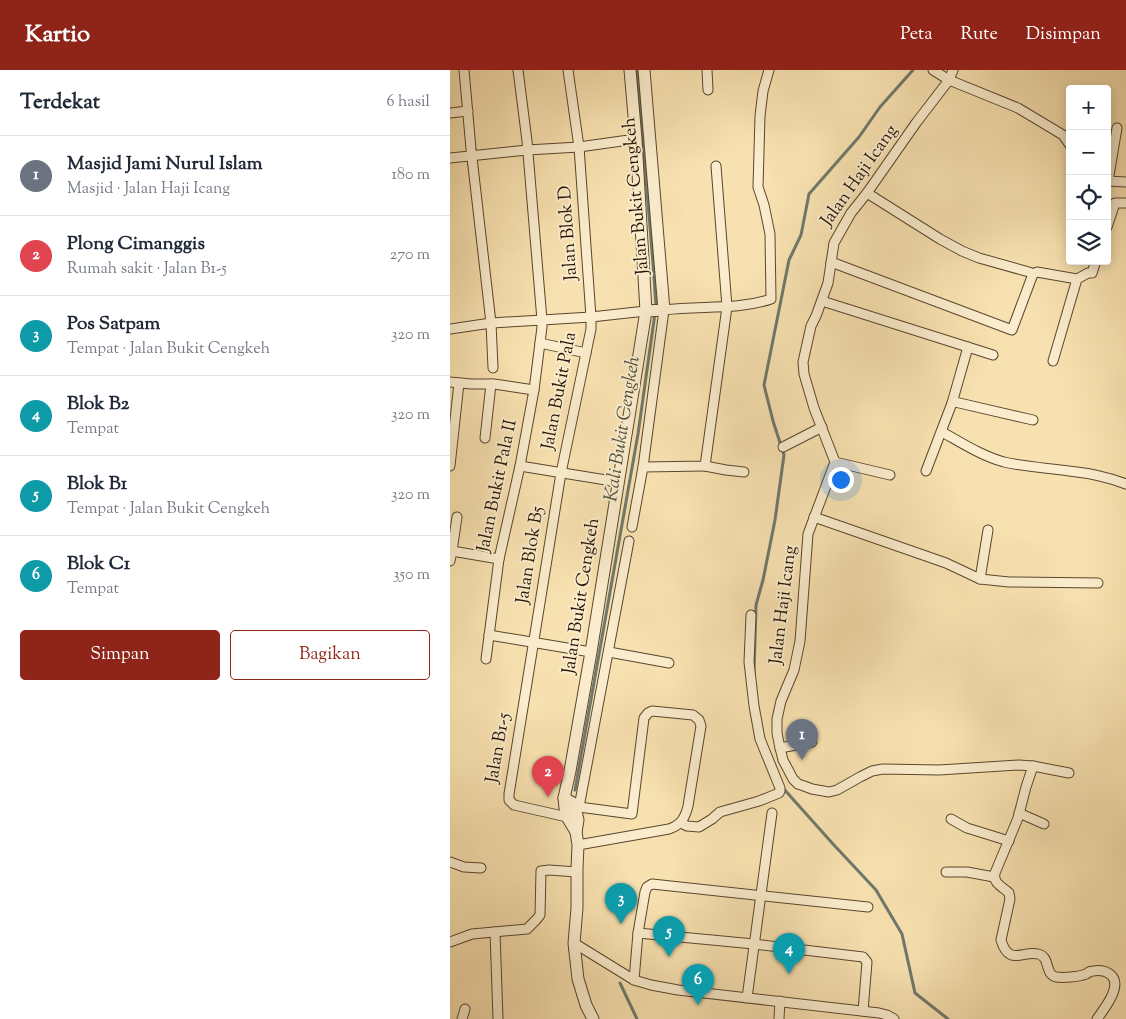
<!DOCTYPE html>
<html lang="id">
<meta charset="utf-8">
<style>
:root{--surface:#fff;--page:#f2f2f3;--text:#1f2937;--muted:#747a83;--line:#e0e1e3;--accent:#8f2418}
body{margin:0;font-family:"Sorts Mill Goudy",serif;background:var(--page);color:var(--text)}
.controls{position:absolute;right:15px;top:15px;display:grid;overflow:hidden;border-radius:5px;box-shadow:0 2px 12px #0003}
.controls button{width:45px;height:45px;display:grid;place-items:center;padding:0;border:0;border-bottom:1px solid var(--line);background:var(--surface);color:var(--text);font:25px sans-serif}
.you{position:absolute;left:390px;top:409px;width:18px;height:18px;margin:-12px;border:4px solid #fff;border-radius:50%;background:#1a73e8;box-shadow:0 0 0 8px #1a73e833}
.badge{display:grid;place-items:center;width:32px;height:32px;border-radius:50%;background:var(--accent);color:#fff;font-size:16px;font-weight:700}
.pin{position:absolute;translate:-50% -41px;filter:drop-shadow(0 1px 2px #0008)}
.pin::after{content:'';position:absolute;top:26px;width:18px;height:15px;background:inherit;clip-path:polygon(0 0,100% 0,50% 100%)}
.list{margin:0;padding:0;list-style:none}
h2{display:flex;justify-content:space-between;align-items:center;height:65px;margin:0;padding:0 20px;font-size:21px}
h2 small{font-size:16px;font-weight:400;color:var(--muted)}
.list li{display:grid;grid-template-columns:32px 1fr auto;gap:15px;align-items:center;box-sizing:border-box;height:80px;padding:0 20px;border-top:1px solid var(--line)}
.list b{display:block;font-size:19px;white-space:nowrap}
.list p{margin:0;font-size:16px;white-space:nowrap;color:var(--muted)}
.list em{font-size:16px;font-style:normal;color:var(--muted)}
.actions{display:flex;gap:10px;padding:15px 20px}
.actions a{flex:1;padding:11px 0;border:1px solid var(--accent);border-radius:5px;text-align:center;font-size:18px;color:var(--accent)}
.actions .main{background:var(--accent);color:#fff}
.icon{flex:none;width:28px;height:28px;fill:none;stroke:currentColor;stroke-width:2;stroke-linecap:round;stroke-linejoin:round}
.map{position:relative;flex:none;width:676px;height:949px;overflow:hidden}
header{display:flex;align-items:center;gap:30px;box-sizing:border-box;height:70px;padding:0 25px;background:var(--accent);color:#fff}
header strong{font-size:24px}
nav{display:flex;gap:28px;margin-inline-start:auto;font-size:18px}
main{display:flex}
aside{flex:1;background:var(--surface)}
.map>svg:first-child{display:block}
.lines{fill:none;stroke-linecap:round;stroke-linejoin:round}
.stream{stroke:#6f786d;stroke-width:3}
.minor-casing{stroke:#5a462d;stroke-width:11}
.tertiary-casing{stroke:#5a462d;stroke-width:13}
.minor{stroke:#faeccc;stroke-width:9}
.tertiary{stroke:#faeccc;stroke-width:11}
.labels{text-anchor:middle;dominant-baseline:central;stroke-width:4;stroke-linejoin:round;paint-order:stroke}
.street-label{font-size:18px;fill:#251301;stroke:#faeccc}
.water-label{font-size:19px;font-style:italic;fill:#504e40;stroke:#faeccc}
</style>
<header>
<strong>Kartio</strong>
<nav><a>Peta</a><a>Rute</a><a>Disimpan</a></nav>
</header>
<main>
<aside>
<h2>Terdekat<small>6 hasil</small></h2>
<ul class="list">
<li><span class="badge" style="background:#6b7280">1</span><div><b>Masjid Jami Nurul Islam</b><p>Masjid · Jalan Haji Icang</p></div><em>180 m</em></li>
<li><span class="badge" style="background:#e0444e">2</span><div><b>Plong Cimanggis</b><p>Rumah sakit · Jalan B1-5</p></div><em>270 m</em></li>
<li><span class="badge" style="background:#0f9aa8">3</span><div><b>Pos Satpam</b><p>Tempat · Jalan Bukit Cengkeh</p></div><em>320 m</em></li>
<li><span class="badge" style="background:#0f9aa8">4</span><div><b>Blok B2</b><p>Tempat</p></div><em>320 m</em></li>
<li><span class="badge" style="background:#0f9aa8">5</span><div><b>Blok B1</b><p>Tempat · Jalan Bukit Cengkeh</p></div><em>320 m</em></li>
<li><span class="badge" style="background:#0f9aa8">6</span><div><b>Blok C1</b><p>Tempat</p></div><em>350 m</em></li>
</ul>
<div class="actions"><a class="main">Simpan</a><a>Bagikan</a></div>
</aside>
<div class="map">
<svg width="676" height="949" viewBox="0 0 676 949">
<rect width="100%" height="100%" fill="#f8e1b0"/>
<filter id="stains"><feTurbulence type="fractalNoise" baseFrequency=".004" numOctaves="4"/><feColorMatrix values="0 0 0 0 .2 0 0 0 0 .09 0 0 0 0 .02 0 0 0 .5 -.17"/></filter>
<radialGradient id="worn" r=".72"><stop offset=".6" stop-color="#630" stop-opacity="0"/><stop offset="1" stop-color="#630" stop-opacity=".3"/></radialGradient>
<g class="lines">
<g class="stream">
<path d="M304 604 306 535 313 510 325 450 334 385 323 351 314 315 339 190 351 165 359 124 409 67 430 37 463 0"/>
<path d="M333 718 383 774 426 820 452 864 465 923 498 949"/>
<path d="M125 720 188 364 206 236 203 194 187 0"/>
<path d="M170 913 187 949"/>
</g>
<defs>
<g id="minor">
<path d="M14 0 21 79 41 253 43 298"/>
<path d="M68 0 77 71 92 250 141 247 196 241"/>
<path d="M257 0 258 20"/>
<path d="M483 0 499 10 568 38 613 65 620 75"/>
<path d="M503 0 499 10 466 53 417 123 401 143 384 173 378 213 366 246 361 256 353 292 354 304 364 338 385 392 358 464 350 571 344 600 331 631 327 649V663L330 678 333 690 343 709 348 714 354 716 362 719 379 722 387 720 410 707 422 701 433 699 489 700 569 695 583 696 576 717 568 748 545 803C543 814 552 816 559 823L560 829 551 870C559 897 573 880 588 884 601 887 594 904 606 907 613 908 629 907 636 904 642 901 636 902 643 901 649 900 656 901 661 905 673 916 654 939 647 949"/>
<path d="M0 43 18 41"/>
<path d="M0 88 77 80 129 77 186 69"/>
<path d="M657 111 676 112"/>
<path d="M658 111 667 58"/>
<path d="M417 123 490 169 512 181 529 188 579 202 583 204 587 202 627 209"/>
<path d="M657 157 665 133H676"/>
<path d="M381 192 562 260 583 204"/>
<path d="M372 231 543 285"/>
<path d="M0 259 41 253 92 250V257L84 320 70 396 49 489 36 589"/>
<path d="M90 273 136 283"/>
<path d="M603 291 627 209 638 203H642L646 191"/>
<path d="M0 312 21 314H44L84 320"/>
<path d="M502 333 505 332 583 350"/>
<path d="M492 362C512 373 532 386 554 392 576 397 598 398 619 401 638 403 658 407 676 414"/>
<path d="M35 368 41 314"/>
<path d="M333 377 372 357"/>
<path d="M385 392 440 405"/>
<path d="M0 396 9 313"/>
<path d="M70 396 156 410 168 413"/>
<path d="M255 396 276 400 294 402"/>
<path d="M193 397 255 396 277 237 266 96"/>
<path d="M476 401 502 333 518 277"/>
<path d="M7 447 2 481 49 489"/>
<path d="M364 447 496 493 530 509 559 512 648 513"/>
<path d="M182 457 193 397 214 240C250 235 285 241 321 229L320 164 314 135 308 117 310 46 313 21 319 0"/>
<path d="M0 491 2 481"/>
<path d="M530 509 538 460"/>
<path d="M39 565 141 582"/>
<path d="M159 582 219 593"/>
<path d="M330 678 362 672"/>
<path d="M583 696 619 703"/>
<path d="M125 737H129L179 471"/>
<path d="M569 743 594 754"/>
<path d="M117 747 64 735 59 730V724L111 403 141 259V247L129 77 118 0"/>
<path d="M501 749 517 758 559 771"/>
<path d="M231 753 237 756 249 757 262 749 270 742 309 731 329 723 330 721V718L310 669 304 636 299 592 301 545"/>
<path d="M128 775 219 759C231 755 235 748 238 736L251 656 249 650 243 645 202 641 198 643 194 648 182 744 129 737"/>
<path d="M0 792 14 797 31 798"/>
<path d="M496 802H517L544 807"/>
<path d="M45 862 48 949"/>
<path d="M188 863 304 874 413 887 417 892 413 941"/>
<path d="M0 872 22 864 77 859 86 850 90 845 91 801 99 800 127 802"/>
<path d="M124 873 184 910 201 915 228 920 429 943 437 945 444 949"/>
<path d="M184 910 188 863 195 822 197 817 202 814 418 837"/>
<path d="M297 928 322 743"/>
<path d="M12 949 15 939"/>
<path d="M329 949 330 931"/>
</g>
<g id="tertiary">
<path d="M194 0 214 240 196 241"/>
<path d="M114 728 123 733 125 737 128 750 126 762 128 775 127 799V838L124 873 128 909 136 935 143 949"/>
<path d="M126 762 117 747 115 738 114 728 120 701 141 582 196 241 186 69 180 0"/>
</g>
</defs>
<use href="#minor" class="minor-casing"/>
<use href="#tertiary" class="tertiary-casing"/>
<use href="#minor" class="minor"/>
<use href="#tertiary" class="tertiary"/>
</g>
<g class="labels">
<g class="street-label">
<text transform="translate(410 106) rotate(-55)">Jalan Haji Icang</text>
<text transform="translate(187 126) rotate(-95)">Jalan Bukit Cengkeh</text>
<text transform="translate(119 163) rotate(-94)">Jalan Blok D</text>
<text transform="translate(110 321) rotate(-79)">Jalan Bukit Pala</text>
<text transform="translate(48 416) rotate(-78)">Jalan Bukit Pala II</text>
<text transform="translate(81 485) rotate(-81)">Jalan Blok B5</text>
<text transform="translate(132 526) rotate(-81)">Jalan Bukit Cengkeh</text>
<text transform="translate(334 535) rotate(-83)">Jalan Haji Icang</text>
<text transform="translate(49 678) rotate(-80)">Jalan B1-5</text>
</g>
<g class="water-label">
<text transform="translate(173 359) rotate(-81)">Kali Bukit Cengkeh</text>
</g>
</g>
<rect width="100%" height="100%" filter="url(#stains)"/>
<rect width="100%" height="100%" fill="url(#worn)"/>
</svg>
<div class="controls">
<button>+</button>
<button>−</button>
<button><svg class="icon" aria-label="locate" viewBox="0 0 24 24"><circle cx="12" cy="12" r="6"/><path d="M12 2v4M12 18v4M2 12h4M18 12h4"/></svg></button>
<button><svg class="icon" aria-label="layers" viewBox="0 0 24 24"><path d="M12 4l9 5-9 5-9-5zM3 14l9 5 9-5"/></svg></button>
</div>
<div class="you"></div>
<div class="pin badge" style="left:352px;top:690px;background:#6b7280">1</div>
<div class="pin badge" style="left:98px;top:727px;background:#e0444e">2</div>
<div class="pin badge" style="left:171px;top:854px;background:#0f9aa8">3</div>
<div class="pin badge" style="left:339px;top:904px;background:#0f9aa8">4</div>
<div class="pin badge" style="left:219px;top:887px;background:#0f9aa8">5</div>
<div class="pin badge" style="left:248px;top:935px;background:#0f9aa8">6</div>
</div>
</main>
